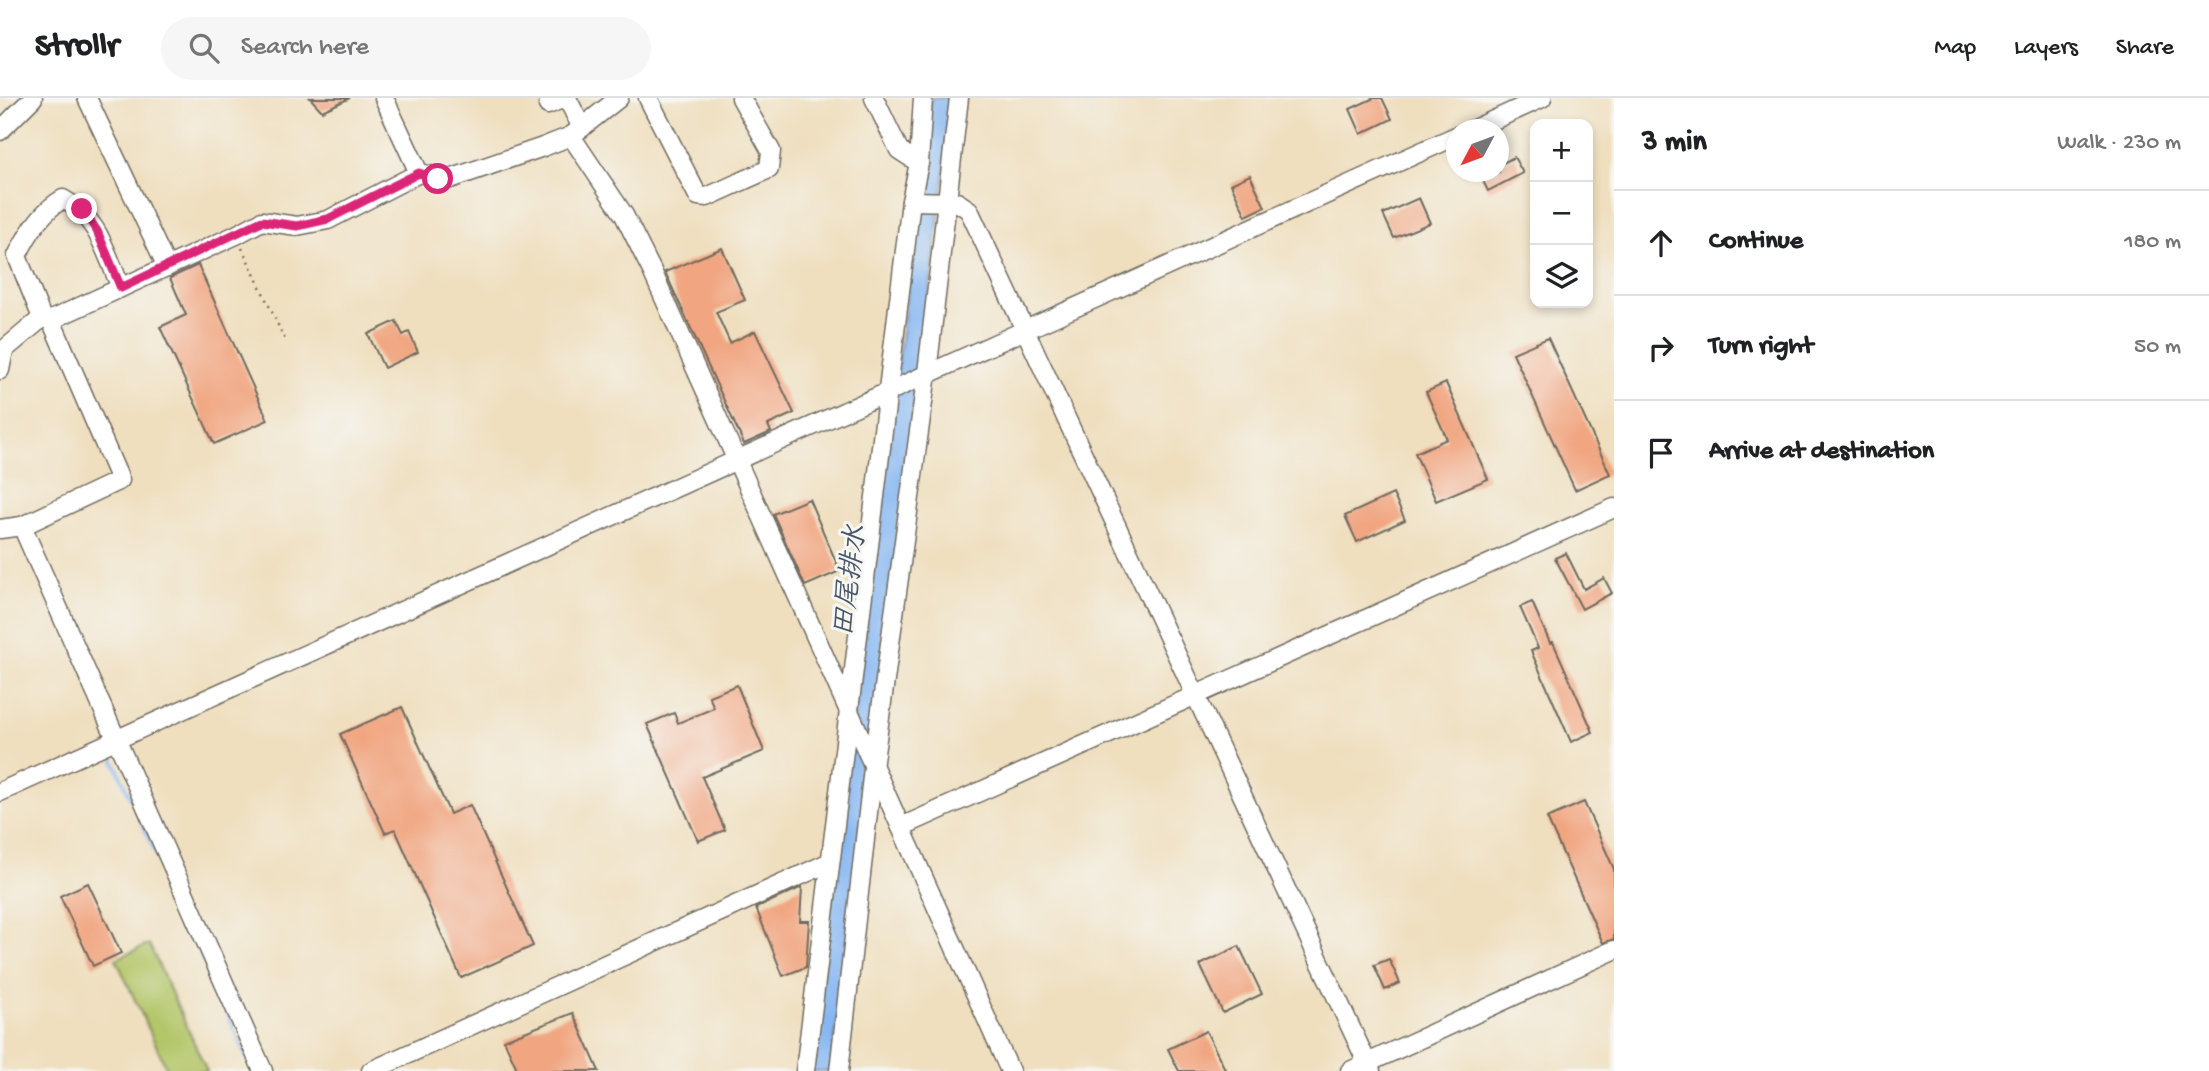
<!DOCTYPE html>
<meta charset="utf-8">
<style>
:root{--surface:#fff;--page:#f6f6f6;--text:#202124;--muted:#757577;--line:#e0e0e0}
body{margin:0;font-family:"Gochi Hand","LXGW WenKai TC",sans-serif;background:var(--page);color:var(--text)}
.controls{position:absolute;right:21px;top:21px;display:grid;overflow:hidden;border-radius:14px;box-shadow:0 4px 10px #0003}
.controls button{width:63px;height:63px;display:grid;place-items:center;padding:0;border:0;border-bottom:2px solid var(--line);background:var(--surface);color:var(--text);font:35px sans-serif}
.compass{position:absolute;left:1446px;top:21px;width:63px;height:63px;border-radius:50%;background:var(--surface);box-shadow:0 4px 10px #0003;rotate:229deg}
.stop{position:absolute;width:21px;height:21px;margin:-16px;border:5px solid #db2777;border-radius:50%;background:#fff}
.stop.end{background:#db2777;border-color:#fff;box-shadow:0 2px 7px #0008}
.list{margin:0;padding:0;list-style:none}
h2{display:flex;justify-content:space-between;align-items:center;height:91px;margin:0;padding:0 28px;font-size:30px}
h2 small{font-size:23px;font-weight:400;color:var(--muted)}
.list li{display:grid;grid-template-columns:46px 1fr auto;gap:21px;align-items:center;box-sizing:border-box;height:105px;padding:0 28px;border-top:2px solid var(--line)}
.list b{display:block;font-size:26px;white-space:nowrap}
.list em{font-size:23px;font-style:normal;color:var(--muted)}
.icon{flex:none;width:38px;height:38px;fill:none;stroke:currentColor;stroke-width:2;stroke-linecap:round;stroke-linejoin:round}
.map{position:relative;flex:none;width:1614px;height:973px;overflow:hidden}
header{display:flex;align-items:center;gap:42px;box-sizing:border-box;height:98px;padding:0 35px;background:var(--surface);border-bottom:2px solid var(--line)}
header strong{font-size:33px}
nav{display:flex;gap:38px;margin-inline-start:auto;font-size:24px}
.search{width:490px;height:63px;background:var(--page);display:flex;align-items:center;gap:18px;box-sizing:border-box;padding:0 24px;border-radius:38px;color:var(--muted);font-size:26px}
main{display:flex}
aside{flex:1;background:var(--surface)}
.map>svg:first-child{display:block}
.green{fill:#b3c669;stroke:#6f784a;stroke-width:2}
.water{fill:#87b7f2;stroke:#59718e;stroke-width:2}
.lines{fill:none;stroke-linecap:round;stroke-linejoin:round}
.stream{stroke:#87b7f2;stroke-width:3.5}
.building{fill:#f1a681}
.minor-casing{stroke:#706a5f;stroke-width:21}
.path{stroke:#706a5f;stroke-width:2.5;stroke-dasharray:2 5;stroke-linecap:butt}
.minor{stroke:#fff;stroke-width:18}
.route{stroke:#db2777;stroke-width:9}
.labels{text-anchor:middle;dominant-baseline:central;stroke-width:6;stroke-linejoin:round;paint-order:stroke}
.water-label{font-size:28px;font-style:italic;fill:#475567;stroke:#f6f6f2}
</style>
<header>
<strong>Strollr</strong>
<div class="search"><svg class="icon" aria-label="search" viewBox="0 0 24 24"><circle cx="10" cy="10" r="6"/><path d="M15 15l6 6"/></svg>Search here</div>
<nav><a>Map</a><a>Layers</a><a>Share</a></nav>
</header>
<main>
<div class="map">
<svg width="1614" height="973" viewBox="0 0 1614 973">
<rect width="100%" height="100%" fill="#f6f6f2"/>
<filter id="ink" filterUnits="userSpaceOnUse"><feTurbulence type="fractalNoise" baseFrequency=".0143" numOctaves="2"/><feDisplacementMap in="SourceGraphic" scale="14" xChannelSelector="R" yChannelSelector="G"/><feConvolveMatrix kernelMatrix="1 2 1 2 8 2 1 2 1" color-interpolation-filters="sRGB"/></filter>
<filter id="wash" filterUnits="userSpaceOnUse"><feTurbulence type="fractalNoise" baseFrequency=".00686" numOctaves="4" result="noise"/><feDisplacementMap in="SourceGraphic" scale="28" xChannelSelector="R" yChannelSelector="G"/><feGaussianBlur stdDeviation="1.57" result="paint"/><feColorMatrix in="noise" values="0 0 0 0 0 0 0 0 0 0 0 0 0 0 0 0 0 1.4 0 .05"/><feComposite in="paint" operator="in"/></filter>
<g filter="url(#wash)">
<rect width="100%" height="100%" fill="#efdfbf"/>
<path class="green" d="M149 846 207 973H168L116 861Z"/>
<path class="water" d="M931 0H954L831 973H810Z"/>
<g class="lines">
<path class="stream" d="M111 656 253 973"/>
</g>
<g id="blocks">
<g class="building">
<path d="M310 0H350L322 13Z"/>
<path d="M1374 0H1382L1392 21 1361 36 1350 11Z"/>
<path d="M1514 59 1523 75 1488 93 1480 77 1499 74V67Z"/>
<path d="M1250 77 1265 109 1246 118 1231 86Z"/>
<path d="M1419 100 1430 125 1394 140 1383 116Z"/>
<path d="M722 150 745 202 716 214 730 245 755 233 794 315 768 327 771 334 744 346 665 174Z"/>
<path d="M198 167 268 322 214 346 160 229 186 217 170 180Z"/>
<path d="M396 223 403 237 409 234 418 254 384 270 368 236Z"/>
<path d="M1548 240 1610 376 1575 392 1513 255Z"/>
<path d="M1446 285 1488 381 1436 403 1415 355 1447 341 1426 294Z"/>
<path d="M1393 396 1405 422 1357 444 1345 418Z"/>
<path d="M809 401 840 473 805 488 773 416Z"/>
<path d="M1566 455 1584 491 1604 480 1612 495 1582 511 1555 460Z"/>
<path d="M1532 504 1550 545 1553 544 1593 634 1571 644 1531 553 1538 550 1520 509Z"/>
<path d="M737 587 764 653 702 679 725 732 698 743 647 626 674 615 678 625 714 610 709 598Z"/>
<path d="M402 609 450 716 470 707 533 848 461 880 395 731 385 735 340 636Z"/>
<path d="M1584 704 1614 771V841L1603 845 1547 720Z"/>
<path d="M88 785 121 855 93 868 60 798Z"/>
<path d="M802 789 800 823H809L806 869 783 878 756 810Z"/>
<path d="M1239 848 1262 896 1223 915 1200 867Z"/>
<path d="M1389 861 1400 885 1385 892 1374 867Z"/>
<path d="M573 915 599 973H518L504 942Z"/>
<path d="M1206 933 1226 973H1179L1168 951Z"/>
</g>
</g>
</g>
<g filter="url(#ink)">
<use href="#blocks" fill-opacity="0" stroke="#706a5f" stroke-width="2"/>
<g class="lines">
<defs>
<g id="minor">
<path d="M87 0 167 169"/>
<path d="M384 0 419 75"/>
<path d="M567 0 582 30"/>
<path d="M648 0 698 98 707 99 769 71 771 53 741 0"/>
<path d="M874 0 899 52 919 65"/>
<path d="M548 7 564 0"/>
<path d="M1472 32 1542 0"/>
<path d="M0 33 33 0"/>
<path d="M571 38 624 117 652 173 1010 973"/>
<path d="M911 103 957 104 969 112 1371 973"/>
<path d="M121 190C106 155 98 119 63 101 43 112 27 137 17 158L42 220 51 222 236 137 262 123 297 128 328 122 419 75 450 81 543 49 571 38 619 0"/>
<path d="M51 222 120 382 22 428 263 973"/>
<path d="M0 272 4 252 42 220"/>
<path d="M0 431 22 428"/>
<path d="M0 694 1456 38"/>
<path d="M901 729 1614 410"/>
<path d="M371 973 830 764"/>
<path d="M805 973 911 103 919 65 923 0"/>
<path d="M839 973 873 670 927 275 959 0"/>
<path d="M1350 973 1614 852"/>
</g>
</defs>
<use href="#minor" class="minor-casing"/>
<path class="path" d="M242 150 285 242"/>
<use href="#minor" class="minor"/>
</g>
</g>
<g class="lines" filter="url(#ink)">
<path class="route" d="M82 111 97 133 121 190 262 123 297 128 328 121 419 75 438 81"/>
</g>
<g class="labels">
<g class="water-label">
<text transform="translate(852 483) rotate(-83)">田尾排水</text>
</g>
</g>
</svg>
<div class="controls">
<button>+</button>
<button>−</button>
<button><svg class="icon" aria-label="layers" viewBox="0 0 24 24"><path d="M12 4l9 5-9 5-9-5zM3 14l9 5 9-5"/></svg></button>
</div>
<svg class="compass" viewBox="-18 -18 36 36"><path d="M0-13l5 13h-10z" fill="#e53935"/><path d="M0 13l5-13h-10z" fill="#757577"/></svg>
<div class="stop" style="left:438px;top:81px"></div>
<div class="stop end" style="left:82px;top:111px"></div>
</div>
<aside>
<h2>3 min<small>Walk · 230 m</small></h2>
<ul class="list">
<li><svg class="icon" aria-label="ahead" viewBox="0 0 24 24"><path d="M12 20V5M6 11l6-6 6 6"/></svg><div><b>Continue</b></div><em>180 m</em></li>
<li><svg class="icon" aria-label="right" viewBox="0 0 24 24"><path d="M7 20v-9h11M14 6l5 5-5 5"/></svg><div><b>Turn right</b></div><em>50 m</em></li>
<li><svg class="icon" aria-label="arrive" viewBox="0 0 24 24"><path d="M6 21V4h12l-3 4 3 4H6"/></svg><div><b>Arrive at destination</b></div></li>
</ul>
</aside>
</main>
